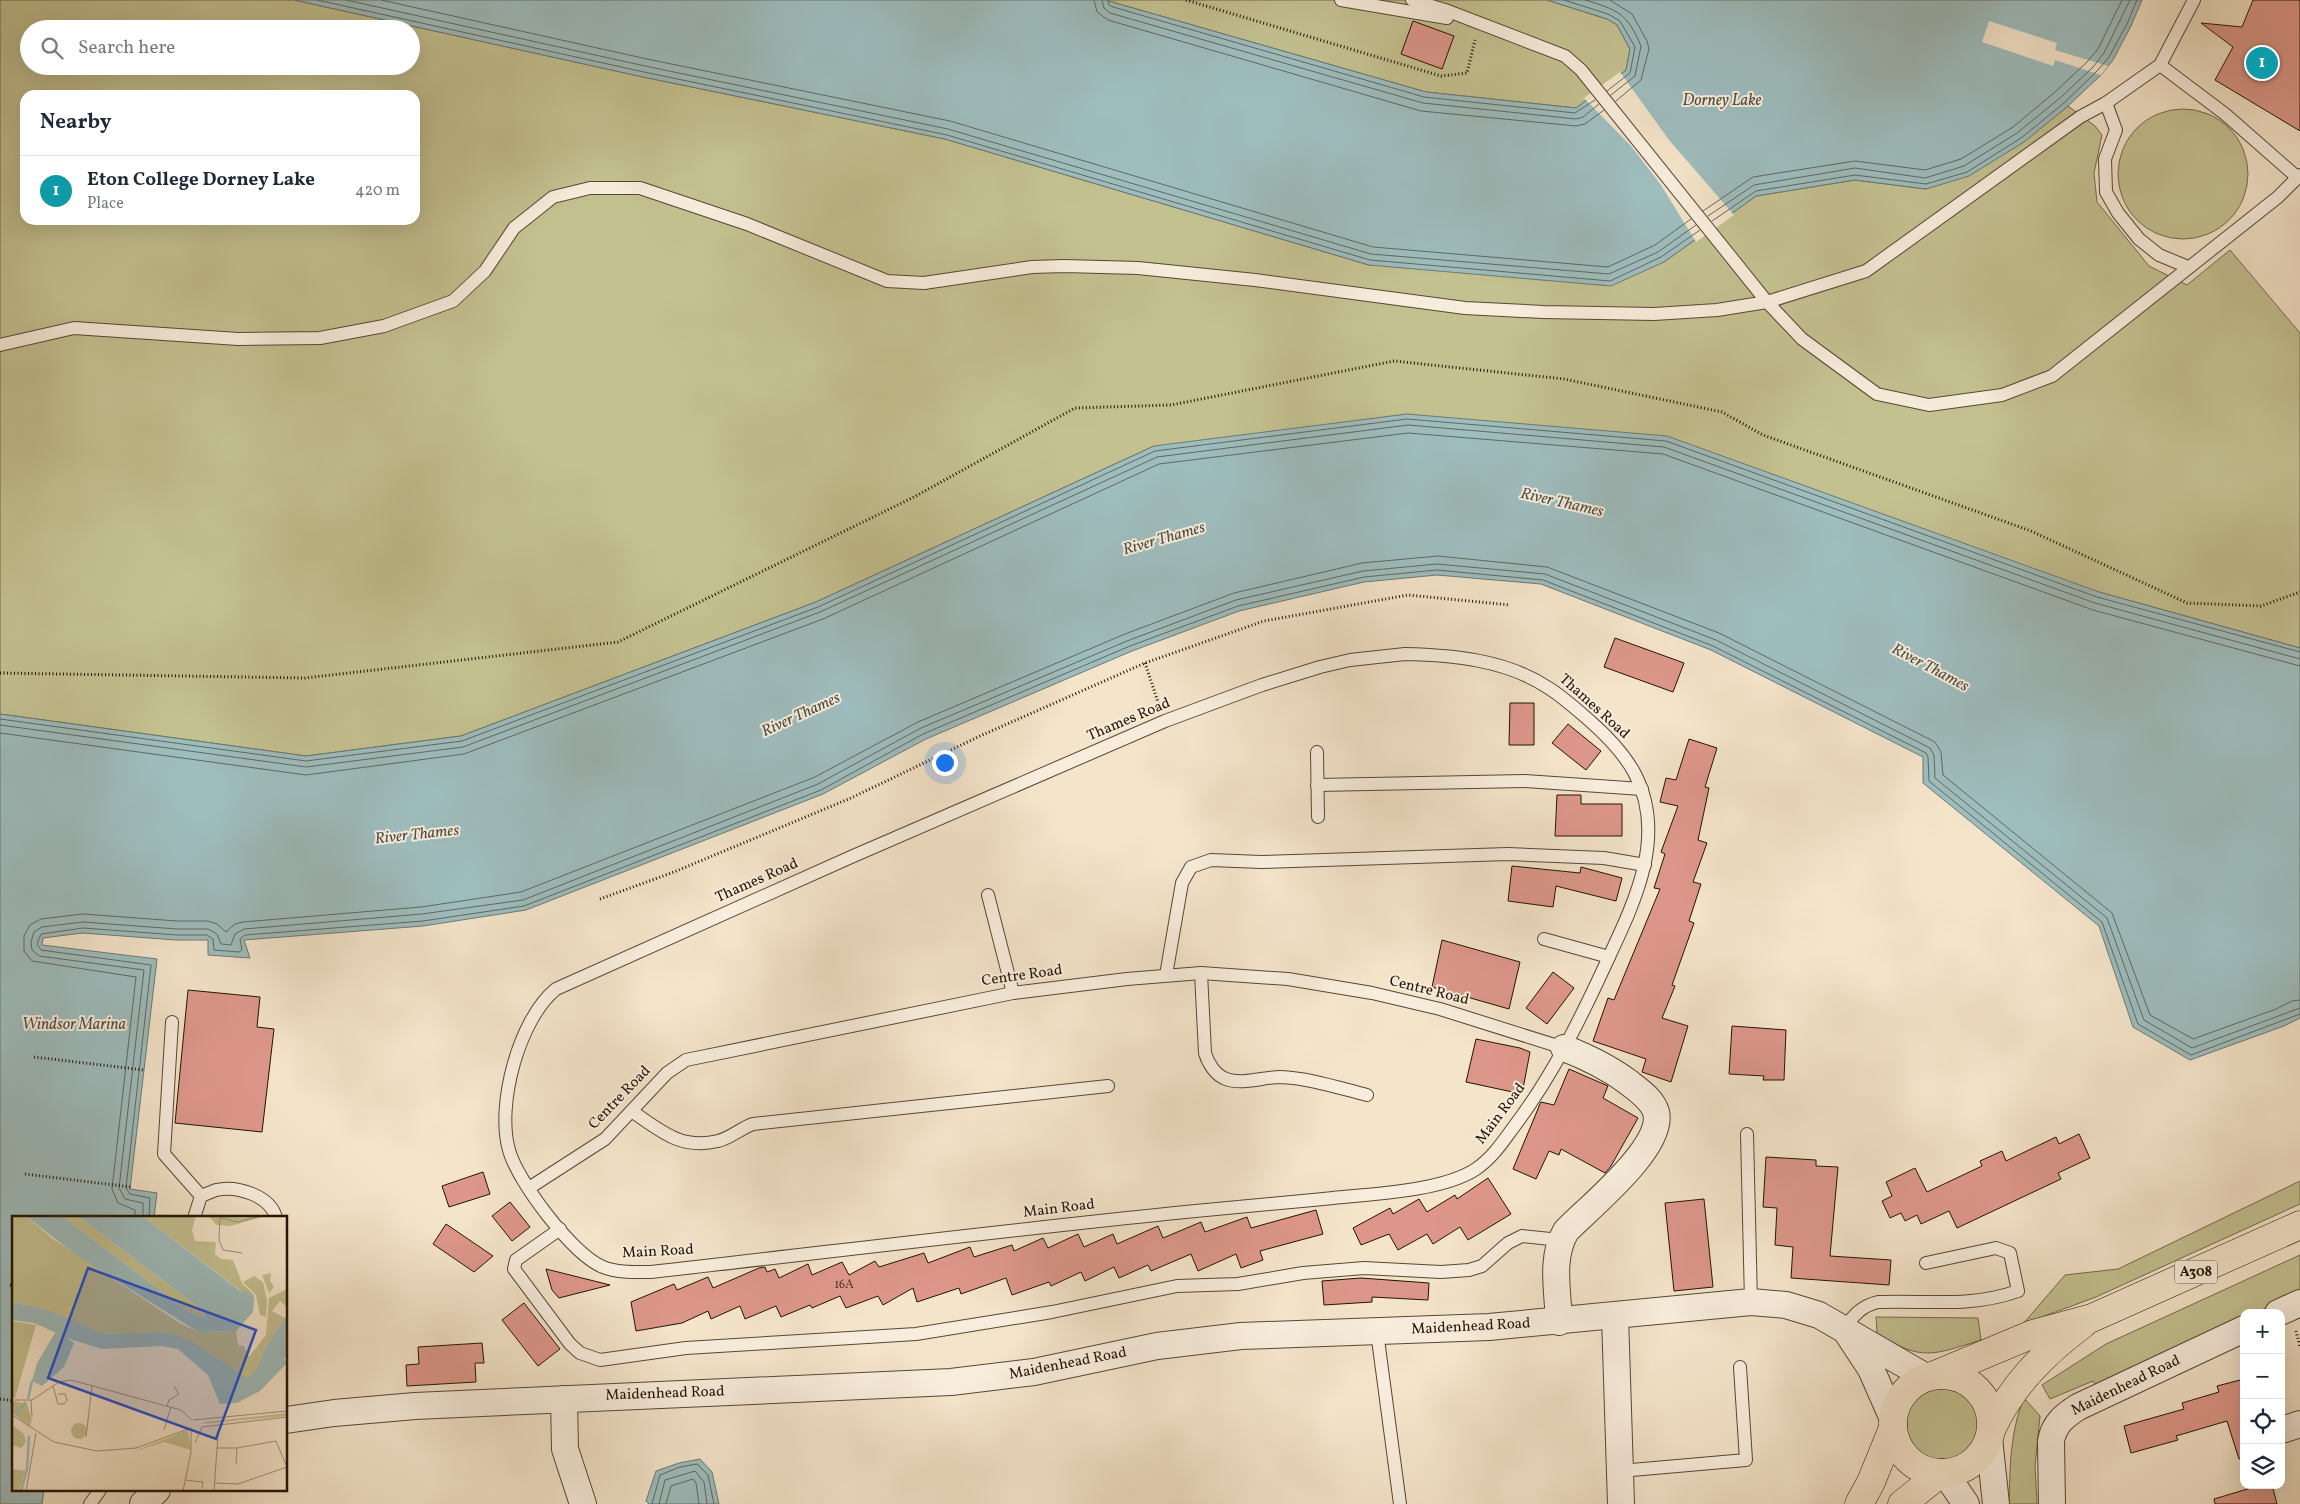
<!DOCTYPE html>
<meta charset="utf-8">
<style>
:root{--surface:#fff;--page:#f2f2f3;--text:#1f2937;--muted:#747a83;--line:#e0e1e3;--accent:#7c3aed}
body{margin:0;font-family:Vollkorn,serif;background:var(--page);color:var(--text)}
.controls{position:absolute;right:15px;bottom:15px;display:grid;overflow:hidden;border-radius:10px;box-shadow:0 5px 20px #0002}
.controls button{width:45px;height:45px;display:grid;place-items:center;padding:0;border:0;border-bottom:1px solid var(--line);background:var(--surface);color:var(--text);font:25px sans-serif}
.you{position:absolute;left:944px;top:762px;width:18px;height:18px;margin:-12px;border:4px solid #fff;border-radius:50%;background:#1a73e8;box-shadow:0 0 0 8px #1a73e833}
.badge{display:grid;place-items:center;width:32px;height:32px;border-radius:50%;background:var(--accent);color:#fff;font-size:16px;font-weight:700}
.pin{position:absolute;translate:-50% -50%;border:2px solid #fff;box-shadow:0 1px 5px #0006}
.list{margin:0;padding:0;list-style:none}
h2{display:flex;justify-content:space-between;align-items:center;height:65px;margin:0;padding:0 20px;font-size:21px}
h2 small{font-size:16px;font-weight:400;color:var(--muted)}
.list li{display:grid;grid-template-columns:32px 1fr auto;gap:15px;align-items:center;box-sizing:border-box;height:70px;padding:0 20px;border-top:1px solid var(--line)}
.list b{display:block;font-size:19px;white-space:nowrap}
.list p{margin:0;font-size:16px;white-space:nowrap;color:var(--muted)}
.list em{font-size:16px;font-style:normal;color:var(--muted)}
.icon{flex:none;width:28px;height:28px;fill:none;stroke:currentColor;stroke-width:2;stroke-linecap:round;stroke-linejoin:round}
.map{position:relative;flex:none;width:2300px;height:1504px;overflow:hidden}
.search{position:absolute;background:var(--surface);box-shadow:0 5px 20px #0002;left:20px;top:20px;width:400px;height:55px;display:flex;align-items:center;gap:12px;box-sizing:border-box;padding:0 18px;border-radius:28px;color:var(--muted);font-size:19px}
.panel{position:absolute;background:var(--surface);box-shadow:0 5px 20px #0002;left:20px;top:90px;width:400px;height:135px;border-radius:15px}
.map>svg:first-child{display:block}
.green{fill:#c4c191;stroke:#736a4a;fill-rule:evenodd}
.water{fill:#9ebdbe;stroke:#6c7973}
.pier{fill:#f4e4ca}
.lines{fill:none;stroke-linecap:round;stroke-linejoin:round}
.shore{stroke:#606860;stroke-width:1}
.building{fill:#dd978a;stroke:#221303}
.service-casing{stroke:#564735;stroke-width:14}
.minor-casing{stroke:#564735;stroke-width:28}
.primary-casing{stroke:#221303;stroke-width:29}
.path{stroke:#221303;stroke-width:3;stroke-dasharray:1 2.5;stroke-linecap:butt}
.service{stroke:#f8eddd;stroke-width:12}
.minor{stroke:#f8eddd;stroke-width:26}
.primary{stroke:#f4e4ca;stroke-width:28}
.labels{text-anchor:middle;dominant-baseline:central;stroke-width:4;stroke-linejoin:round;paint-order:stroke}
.number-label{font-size:12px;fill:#513425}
.shield{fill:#f8eddd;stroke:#625444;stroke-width:1}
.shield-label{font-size:14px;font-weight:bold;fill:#221303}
.street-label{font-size:15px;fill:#221303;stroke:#f8eddd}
.water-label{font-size:16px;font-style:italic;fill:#4d4e44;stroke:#f8eddd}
.inset-river{fill:none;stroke:#9ebdbe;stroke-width:2.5}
.inset-road{fill:none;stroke:#a0907a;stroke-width:1}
.view{fill:#1d4ed8;fill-opacity:0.15;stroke:#1d4ed8;stroke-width:2.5}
.inset-edge{fill:none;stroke:#221303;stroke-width:2.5}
</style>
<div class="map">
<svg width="2300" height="1504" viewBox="0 0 2300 1504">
<rect width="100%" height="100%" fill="#f4e4ca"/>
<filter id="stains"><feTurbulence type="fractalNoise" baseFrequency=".004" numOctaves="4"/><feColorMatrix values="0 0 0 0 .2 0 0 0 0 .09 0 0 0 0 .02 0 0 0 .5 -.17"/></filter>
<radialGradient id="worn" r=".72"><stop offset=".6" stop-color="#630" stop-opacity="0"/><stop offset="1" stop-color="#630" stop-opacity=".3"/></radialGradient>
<g class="green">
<path d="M0 0H294L643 77 945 139 1369 265 1664 262 1756 196 1855 180 1926 189 2023 142 2068 106 2095 126 2102 135 2094 173 2097 202 2149 266 2187 285 2230 250 2300 333V648L2099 592 1154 446 816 602 461 736 306 756 0 714ZM29 29H411V66H29ZM25 95H415V220H25Z"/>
<path d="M1105 0H1547L1607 19 1617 25 1630 49 1626 70 1576 108 1426 92Z"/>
<circle cx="2183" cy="174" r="65"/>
<path d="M2300 1181V1204L2096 1297 2023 1324 2065 1275 2118 1269Z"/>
<path d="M2300 1255V1292L2255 1313H2244V1318L2096 1386 2093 1381 2050 1399 2042 1385 2106 1344Z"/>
<path d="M1876 1317 1978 1318 1981 1340C1933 1355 1921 1362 1877 1333Z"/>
<circle cx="1942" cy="1424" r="36"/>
<path d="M2024 1398 2040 1416 2035 1466 2037 1504H2009C2010 1467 2010 1432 2024 1398Z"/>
</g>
<g class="water">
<path d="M294 0H1105L1426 92 1576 108 1626 70 1630 49 1617 25 1607 19 1547 0H2142L2131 26 2113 60 2101 75 2068 106 2024 142 1969 176 1926 189 1855 180 1756 196 1664 262 1611 286 1369 265 945 139 643 77Z"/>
<path d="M1407 414 1667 436 2099 592 2300 648V1018L2284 1026 2190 1060 2133 1027 2099 926 1923 783V757L1711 650 1541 584 1437 575 1364 582 1239 611 1132 651 926 739 823 794 526 910 423 926 244 940 250 958 208 955V940H176L82 933 43 938 42 945 157 959 130 1189 157 1193 154 1218H14V1490H44L42 1504H0V714L306 756 461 736 816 602 1154 446Z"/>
<path d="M700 1459 712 1472 719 1504H649L646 1501 656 1471 679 1463Z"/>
</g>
<g class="pier">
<path d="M1989 21 2057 43 2055 50 2108 66 2101 75 2055 60 2053 66 1982 42Z"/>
<path d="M1620 72 1669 140 1734 215 1696 242 1661 185 1631 146 1584 98Z"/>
</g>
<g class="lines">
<g class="shore">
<path d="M317 0 644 72 947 135 1370 260 1610 281 1661 257 1700 230"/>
<path d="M346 0 645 66 948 129 1371 254 1609 274 1658 252 1696 225"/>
<path d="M381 0 647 59 950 121 1373 247 1608 267 1655 245 1691 219"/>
<path d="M1094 0 1097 12 1108 20 1421 111 1576 126 1585 124 1604 110"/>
<path d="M1102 0 1104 8 1110 13 1423 103 1576 119 1583 117 1599 104"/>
<path d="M1108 0 1109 5 1113 7 1424 97 1575 113 1595 100"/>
<path d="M1564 0 1608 14 1620 21 1635 47 1630 73 1607 91"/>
<path d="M1585 0C1618 10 1627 13 1641 46L1635 76 1611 95"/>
<path d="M1610 0 1632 14 1647 41 1649 49 1641 80 1616 101"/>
<path d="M1703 211 1753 177 1855 161 1925 170 1961 159 2013 127 2055 92 2087 62 2098 49 2122 0"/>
<path d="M1708 216 1754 185 1855 168 1925 178 1964 166 2017 133 2060 98 2093 67 2104 53 2130 0"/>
<path d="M1712 221 1756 191 1855 175 1926 184 1967 172 2021 138 2064 103 2097 71 2109 57 2127 24 2137 0"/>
<path d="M0 719 306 761 462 741 818 607 1155 451 1407 419 1666 441 2097 597 2300 652"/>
<path d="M0 725 306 767 463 747 820 612 1157 457 1408 425 1664 447 2095 603 2300 659"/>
<path d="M0 733 306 775 464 754 823 619 1159 464 1408 433 1663 454 2093 610 2300 666"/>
<path d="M135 1218V1210L118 1203 112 1189 136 977 32 961 24 951V936L30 925 41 919 83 914 177 921H208L217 924 226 932 235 924 243 922 421 907 521 892 815 777 918 722 1125 634 1234 593 1362 563 1438 556 1547 567 1719 633 1935 742 1941 752 1943 775 2112 913 2150 1015 2193 1039 2276 1009 2292 1001 2300 1000"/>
<path d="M143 1218V1203L125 1199 119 1188 144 970 39 956 32 950 31 942 34 932 42 927 83 922 177 929H208L217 934 221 944 231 945 235 934 244 929 422 914 523 900 818 784 921 728 1127 641 1236 600 1363 571 1437 564 1545 574 1716 640 1930 748 1934 755 1935 778 2107 918 2144 1020 2192 1048 2300 1008"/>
<path d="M149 1218 150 1198 130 1194 126 1188 151 965 41 950 37 944 41 934 83 928 177 935H207L213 939 214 950 239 952 242 950 240 939 245 935 423 921 524 906 821 790 923 734 1130 646 1238 606 1364 577 1437 570 1543 580 1713 646 1926 753 1928 757 1929 781 2102 922 2138 1024 2191 1055 2300 1014"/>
<path d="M652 1504 660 1475 680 1467 697 1464 708 1475 714 1504"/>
<path d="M659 1504 665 1480 695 1471 704 1482 707 1504"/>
<path d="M666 1504 671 1486 693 1479 696 1483 699 1504"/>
</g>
</g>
<g class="building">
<path d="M2253 0H2300V131L2215 80 2233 47 2201 23 2242 27Z"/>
<path d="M1413 21 1454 36 1442 69 1401 54Z"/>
<path d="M1615 638 1684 663 1673 692 1604 667Z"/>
<path d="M1510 703H1534V745H1509Z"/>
<path d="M1568 724 1601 751 1586 770 1552 743Z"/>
<path d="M1689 739 1717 748 1705 787 1709 788 1698 840 1707 843 1693 882 1701 884 1689 921 1694 923 1672 985 1675 986 1662 1018 1688 1026 1671 1082 1642 1072 1646 1059 1593 1041 1608 998 1614 1000 1660 889 1654 888 1665 854 1661 852 1678 806 1660 802 1666 778 1676 780Z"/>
<path d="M1557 795H1581V804H1622V836H1555Z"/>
<path d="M1512 866 1580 873 1581 867 1622 878 1616 901 1556 886 1553 907 1508 901Z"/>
<path d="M1442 940 1520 962 1509 1009 1432 987Z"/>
<path d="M1553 972 1574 988 1547 1024 1526 1008Z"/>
<path d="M188 990 260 997 257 1027 274 1029 262 1132 175 1123Z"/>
<path d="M1732 1026 1786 1030 1784 1080H1763L1764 1076 1729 1074Z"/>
<path d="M1476 1039 1520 1048 1530 1052 1522 1094 1466 1082Z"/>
<path d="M1569 1069 1608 1086 1603 1098 1638 1118 1611 1166 1605 1173 1561 1149 1559 1155 1549 1151 1536 1179 1513 1169 1540 1104 1541 1102 1554 1105Z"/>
<path d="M2079 1134 2090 1158 2058 1173 2061 1179 1957 1228 1949 1211 1921 1224 1917 1215 1905 1221 1901 1213 1890 1218 1882 1201 1892 1196 1886 1182 1915 1168 1927 1192 1982 1166 1980 1161 2002 1151 2006 1161 2056 1137 2059 1144Z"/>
<path d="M1766 1157 1816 1160V1166L1838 1167 1830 1256 1891 1260 1889 1285 1791 1278 1793 1247 1775 1245 1777 1208 1763 1207Z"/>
<path d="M483 1172 490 1194 449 1207 442 1186Z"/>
<path d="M1488 1178 1511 1214 1468 1240 1460 1227 1433 1244 1427 1234 1398 1250 1389 1234 1361 1245 1353 1228 1390 1208 1393 1214 1419 1199 1427 1212 1455 1195 1457 1199Z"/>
<path d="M1704 1199 1713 1287 1674 1291 1665 1203Z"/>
<path d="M510 1202 530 1227 512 1241 492 1216Z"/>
<path d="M1316 1210 1323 1234 1260 1251 1263 1260 1241 1268 1236 1254 1198 1271 1191 1254 1151 1271 1148 1265 1119 1278 1114 1267 1085 1281 1081 1272 1051 1286 1049 1282 1012 1295 1006 1278 961 1294 959 1288 917 1302 913 1288 883 1305 878 1296 846 1308 840 1296 812 1308 810 1305 781 1317 776 1306 745 1319 740 1306 711 1319 708 1311 682 1323 636 1331 631 1302 674 1284 677 1290 708 1277 713 1288 759 1268 765 1267 767 1272 775 1269 779 1278 808 1264 812 1275 842 1262 849 1275 875 1261 879 1267 924 1253 928 1263 970 1247 974 1257 1012 1245 1014 1251 1043 1238 1048 1248 1078 1234 1084 1247 1113 1234 1117 1244 1158 1226 1163 1238 1201 1222 1205 1232 1247 1217 1251 1228Z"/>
<path d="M446 1224 493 1256 474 1272 433 1244Z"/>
<path d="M546 1269 610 1285 559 1298 552 1290Z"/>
<path d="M1361 1278 1429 1283 1428 1300 1372 1297V1302L1324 1305 1322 1281Z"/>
<path d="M524 1303 560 1349 538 1366 502 1320Z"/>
<path d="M482 1343 484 1363H475L476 1382 407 1386 406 1365 419 1364 418 1347Z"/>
<path d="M2244 1379V1458L2239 1459 2227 1421 2176 1436 2178 1440 2131 1453 2124 1426 2184 1409 2182 1403 2219 1392 2217 1386Z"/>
<path d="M2261 1485H2272L2277 1504H2215L2214 1499Z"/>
</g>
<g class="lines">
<defs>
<g id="service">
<path d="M1341 0 1447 18"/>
<path d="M1412 0 1448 11 1565 56 1581 70 1767 302 1866 271 2080 117 2106 103 2160 65 2194 0"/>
<path d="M2160 65 2225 114 2298 178"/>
<path d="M2106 103 2116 130 2105 159 2106 192 2118 213 2139 239 2159 255 2188 267"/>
<path d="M0 345 74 328 238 339 320 338 384 326 453 301 485 271 514 228 553 197 590 188H640L747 224 887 281 924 283 1032 267 1064 266 1138 268 1255 280 1465 308 1543 312 1654 314 1717 310 1767 302 1802 339 1877 394 1929 405 2002 395 2052 376 2278 197 2300 175"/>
<path d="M1405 654C1453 655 1506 660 1547 687 1562 696 1576 709 1590 721 1607 736 1624 753 1635 774 1667 836 1635 901 1608 959 1581 1018 1552 1077 1513 1128 1502 1143 1492 1158 1476 1169 1443 1191 1373 1194 1333 1198 1284 1203 1235 1207 1185 1212 1007 1230 829 1252 651 1272 635 1272 618 1273 603 1267 573 1255 517 1181 509 1150 496 1105 519 1019 556 989L851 857 1165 721 1262 685 1320 667 1350 660Z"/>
<path d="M1317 752 1318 817"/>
<path d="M1317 785 1525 781 1642 789"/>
<path d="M988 895 1013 993"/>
<path d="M1544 939 1609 957"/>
<path d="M1201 973 1205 1053C1208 1063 1215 1075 1226 1079 1242 1085 1264 1077 1280 1077 1309 1078 1339 1088 1367 1095"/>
<path d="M1166 975 1182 883 1191 867 1211 860 1261 862 1508 854 1604 858 1645 865"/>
<path d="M172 1022 164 1154 201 1196"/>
<path d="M633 1112C661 1131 681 1150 718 1141 731 1138 741 1128 753 1124L1108 1086"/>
<path d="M1747 1134 1751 1302"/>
<path d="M529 1188 605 1139 667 1073 686 1060 1013 993 1127 979 1201 973 1288 979 1372 993 1440 1009 1564 1048"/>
<path d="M194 1218 201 1196C206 1194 211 1192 216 1190 237 1185 271 1196 276 1218"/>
<path d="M560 1229 516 1260 514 1269 570 1344 580 1353 600 1360 686 1348 916 1334 1052 1312 1177 1286 1238 1284 1303 1273 1364 1268 1441 1272 1469 1270 1482 1266 1508 1243 1522 1236 1560 1240"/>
<path d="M1844 1329C1853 1316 1861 1306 1878 1302 1927 1300 1970 1308 2018 1291L2010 1253 1996 1248 1926 1263"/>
<path d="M1377 1332 1400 1504"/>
<path d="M1620 1471 1746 1460 1740 1367"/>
<path d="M90 1504 100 1490"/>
</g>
<g id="minor">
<path d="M2278 1313 2300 1303"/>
<path d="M1615 1316 1621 1504"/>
<path d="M1559 1322C1558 1292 1550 1258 1566 1231 1588 1208 1665 1147 1656 1112 1652 1099 1638 1090 1628 1082 1608 1067 1587 1057 1564 1048"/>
<path d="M1848 1334 1871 1369 1893 1419"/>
<path d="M564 1399 565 1449 583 1504"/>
<path d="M286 1420 334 1413 415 1406 951 1382 1034 1372 1157 1346 1241 1336 1489 1327 1751 1302 1786 1305 1819 1315 1926 1377"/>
<path d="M2285 1429 2300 1424"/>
<path d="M1989 1438 1996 1504"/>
<path d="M1945 1473 1966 1504"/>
<path d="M143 1504 157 1490"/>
<path d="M2052 1504 2051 1441C2054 1424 2064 1416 2078 1407L2244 1329"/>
</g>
<g id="primary">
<circle cx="1942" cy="1424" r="49"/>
<path d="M1935 1375 2033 1334 2092 1318 2300 1225"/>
<path d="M1991 1430C2012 1385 2043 1354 2083 1324"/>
<path d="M1859 1504 1871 1482 1893 1428"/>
<path d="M1902 1504 1941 1473"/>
</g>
</defs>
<use href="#service" class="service-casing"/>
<use href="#minor" class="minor-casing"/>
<use href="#primary" class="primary-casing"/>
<g class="path">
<path d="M1186 0 1441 76 1467 73 1475 40"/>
<path d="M1145 663 1159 705"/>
<path d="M0 673 305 678 618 642 914 497 1075 408 1171 405 1394 361 1564 379 1722 412 1763 435 2031 531 2187 603 2261 606 2300 592"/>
<path d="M600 899 674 872 851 798 980 736 1145 663 1264 621 1408 595 1510 605"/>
<path d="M34 1057 144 1070"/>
<path d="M25 1174 131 1187"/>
<path d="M10 1285 14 1286"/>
<path d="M2296 1331 2300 1347"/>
<path d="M0 1399 14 1401"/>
</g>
<use href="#service" class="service"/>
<use href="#minor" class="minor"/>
<use href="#primary" class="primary"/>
</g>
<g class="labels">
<g class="number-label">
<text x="844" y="1285">16A</text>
</g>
<rect class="shield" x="2175" y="1260.5" width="42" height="23" rx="4"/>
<g class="shield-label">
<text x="2196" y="1272">A308</text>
</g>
<g class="street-label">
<text transform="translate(1594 707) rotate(42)">Thames Road</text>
<text transform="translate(1129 720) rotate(-23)">Thames Road</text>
<text transform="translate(757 881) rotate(-24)">Thames Road</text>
<text transform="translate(1022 976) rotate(-8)">Centre Road</text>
<text transform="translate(1429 991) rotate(14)">Centre Road</text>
<text transform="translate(620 1098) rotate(-46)">Centre Road</text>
<text transform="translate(1501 1114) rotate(-53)">Main Road</text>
<text transform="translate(1059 1209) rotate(-7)">Main Road</text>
<text transform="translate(658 1252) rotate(-3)">Main Road</text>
<text transform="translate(1471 1327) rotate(-3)">Maidenhead Road</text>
<text transform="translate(1068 1364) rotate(-11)">Maidenhead Road</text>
<text transform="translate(2126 1386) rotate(-26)">Maidenhead Road</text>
<text transform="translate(665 1394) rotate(-2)">Maidenhead Road</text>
</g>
<g class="water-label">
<text x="1722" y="101">Dorney Lake</text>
<text transform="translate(1562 503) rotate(13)">River Thames</text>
<text transform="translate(1164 539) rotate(-16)">River Thames</text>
<text transform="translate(1930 668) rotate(28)">River Thames</text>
<text transform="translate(801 715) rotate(-25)">River Thames</text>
<text transform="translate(417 835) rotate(-6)">River Thames</text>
<text x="74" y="1025">Windsor Marina</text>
</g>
</g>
<g transform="translate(12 1216)">
<rect width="275" height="275" fill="#f4e4ca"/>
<path d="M0 0H14L41 23 169 108 186 116 224 115 226 129 232 130 237 141 254 119 257 82 275 73V91L268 85 260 95 273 102 254 130 245 152 235 164 186 129 149 116 90 118 78 116 37 94 0 86ZM50 0H66L193 96V101L178 97ZM130 0H184L180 14 183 25 204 26 203 38 209 43 221 44 230 67 242 79 243 88 241 79 229 75ZM197 0 233 2 238 0H275V1H250L218 10 204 9ZM259 57 258 65 262 71 257 77 250 59ZM242 60 251 66 255 85 254 101 248 99 244 79 231 66ZM0 105 24 109 3 182 0 181ZM0 185 15 188 20 204 18 210 0 197ZM275 197V200L188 208 194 206ZM59 215a8 8 0 1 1 16 0a8 8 0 1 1-16 0ZM0 209 12 218 14 226 9 232 0 229ZM176 214 179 234 152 226 120 236ZM0 253 16 255 12 258 7 275H0Z" fill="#c4c191"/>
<path d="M14 0H50L178 97 193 101V96L66 0H130L228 75 239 77 242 82 241 96 224 115 186 116 64 39ZM0 86 37 94 90 118 149 116 168 120 186 129 235 163 245 152 254 130 275 99V140L272 143 275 147 248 175 225 187 208 188 196 159 166 133 150 130 90 133 55 122 62 127 52 151 30 170 20 165 25 147 43 117 51 120 22 107 0 104Z" fill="#9ebdbe"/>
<path class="inset-river" d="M16 183 20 165M3 198 14 186M9 275 15 253 17 220"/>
<path class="inset-road" d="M208 0 207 24 211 34 230 37M209 2 226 6 249 0M41 170 46 188H52L55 184 53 178H46M2 184H20L47 166 59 164 169 194 180 204M19 184 20 201M155 190 157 184 167 178 162 170M0 199 42 226 85 235 124 232 179 212M181 204 275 195M152 214 159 191M74 221 80 170M183 227 190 211 275 201M205 232H225L264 225 275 251M224 248 225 232M173 264 191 266 190 272M203 267 226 268 275 251M14 275 24 217M171 275 179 236V212M202 275 206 218"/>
<path class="view" d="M76 52 244 114 204 223 36 162Z"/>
<rect width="275" height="275" class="inset-edge"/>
</g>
<rect width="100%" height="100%" filter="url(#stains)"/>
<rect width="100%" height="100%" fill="url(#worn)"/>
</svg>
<div class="controls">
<button>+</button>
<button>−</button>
<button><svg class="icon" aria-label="locate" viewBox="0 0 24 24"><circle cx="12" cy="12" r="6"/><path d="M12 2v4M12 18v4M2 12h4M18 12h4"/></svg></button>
<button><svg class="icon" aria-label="layers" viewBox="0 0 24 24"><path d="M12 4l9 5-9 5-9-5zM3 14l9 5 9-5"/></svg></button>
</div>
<div class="you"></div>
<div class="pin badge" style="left:2262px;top:63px;background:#0f9aa8">1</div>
<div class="search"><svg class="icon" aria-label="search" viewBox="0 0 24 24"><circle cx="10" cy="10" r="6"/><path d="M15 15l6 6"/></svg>Search here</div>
<section class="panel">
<h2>Nearby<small></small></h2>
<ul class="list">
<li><span class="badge" style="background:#0f9aa8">1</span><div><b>Eton College Dorney Lake</b><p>Place</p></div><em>420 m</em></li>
</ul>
</section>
</div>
